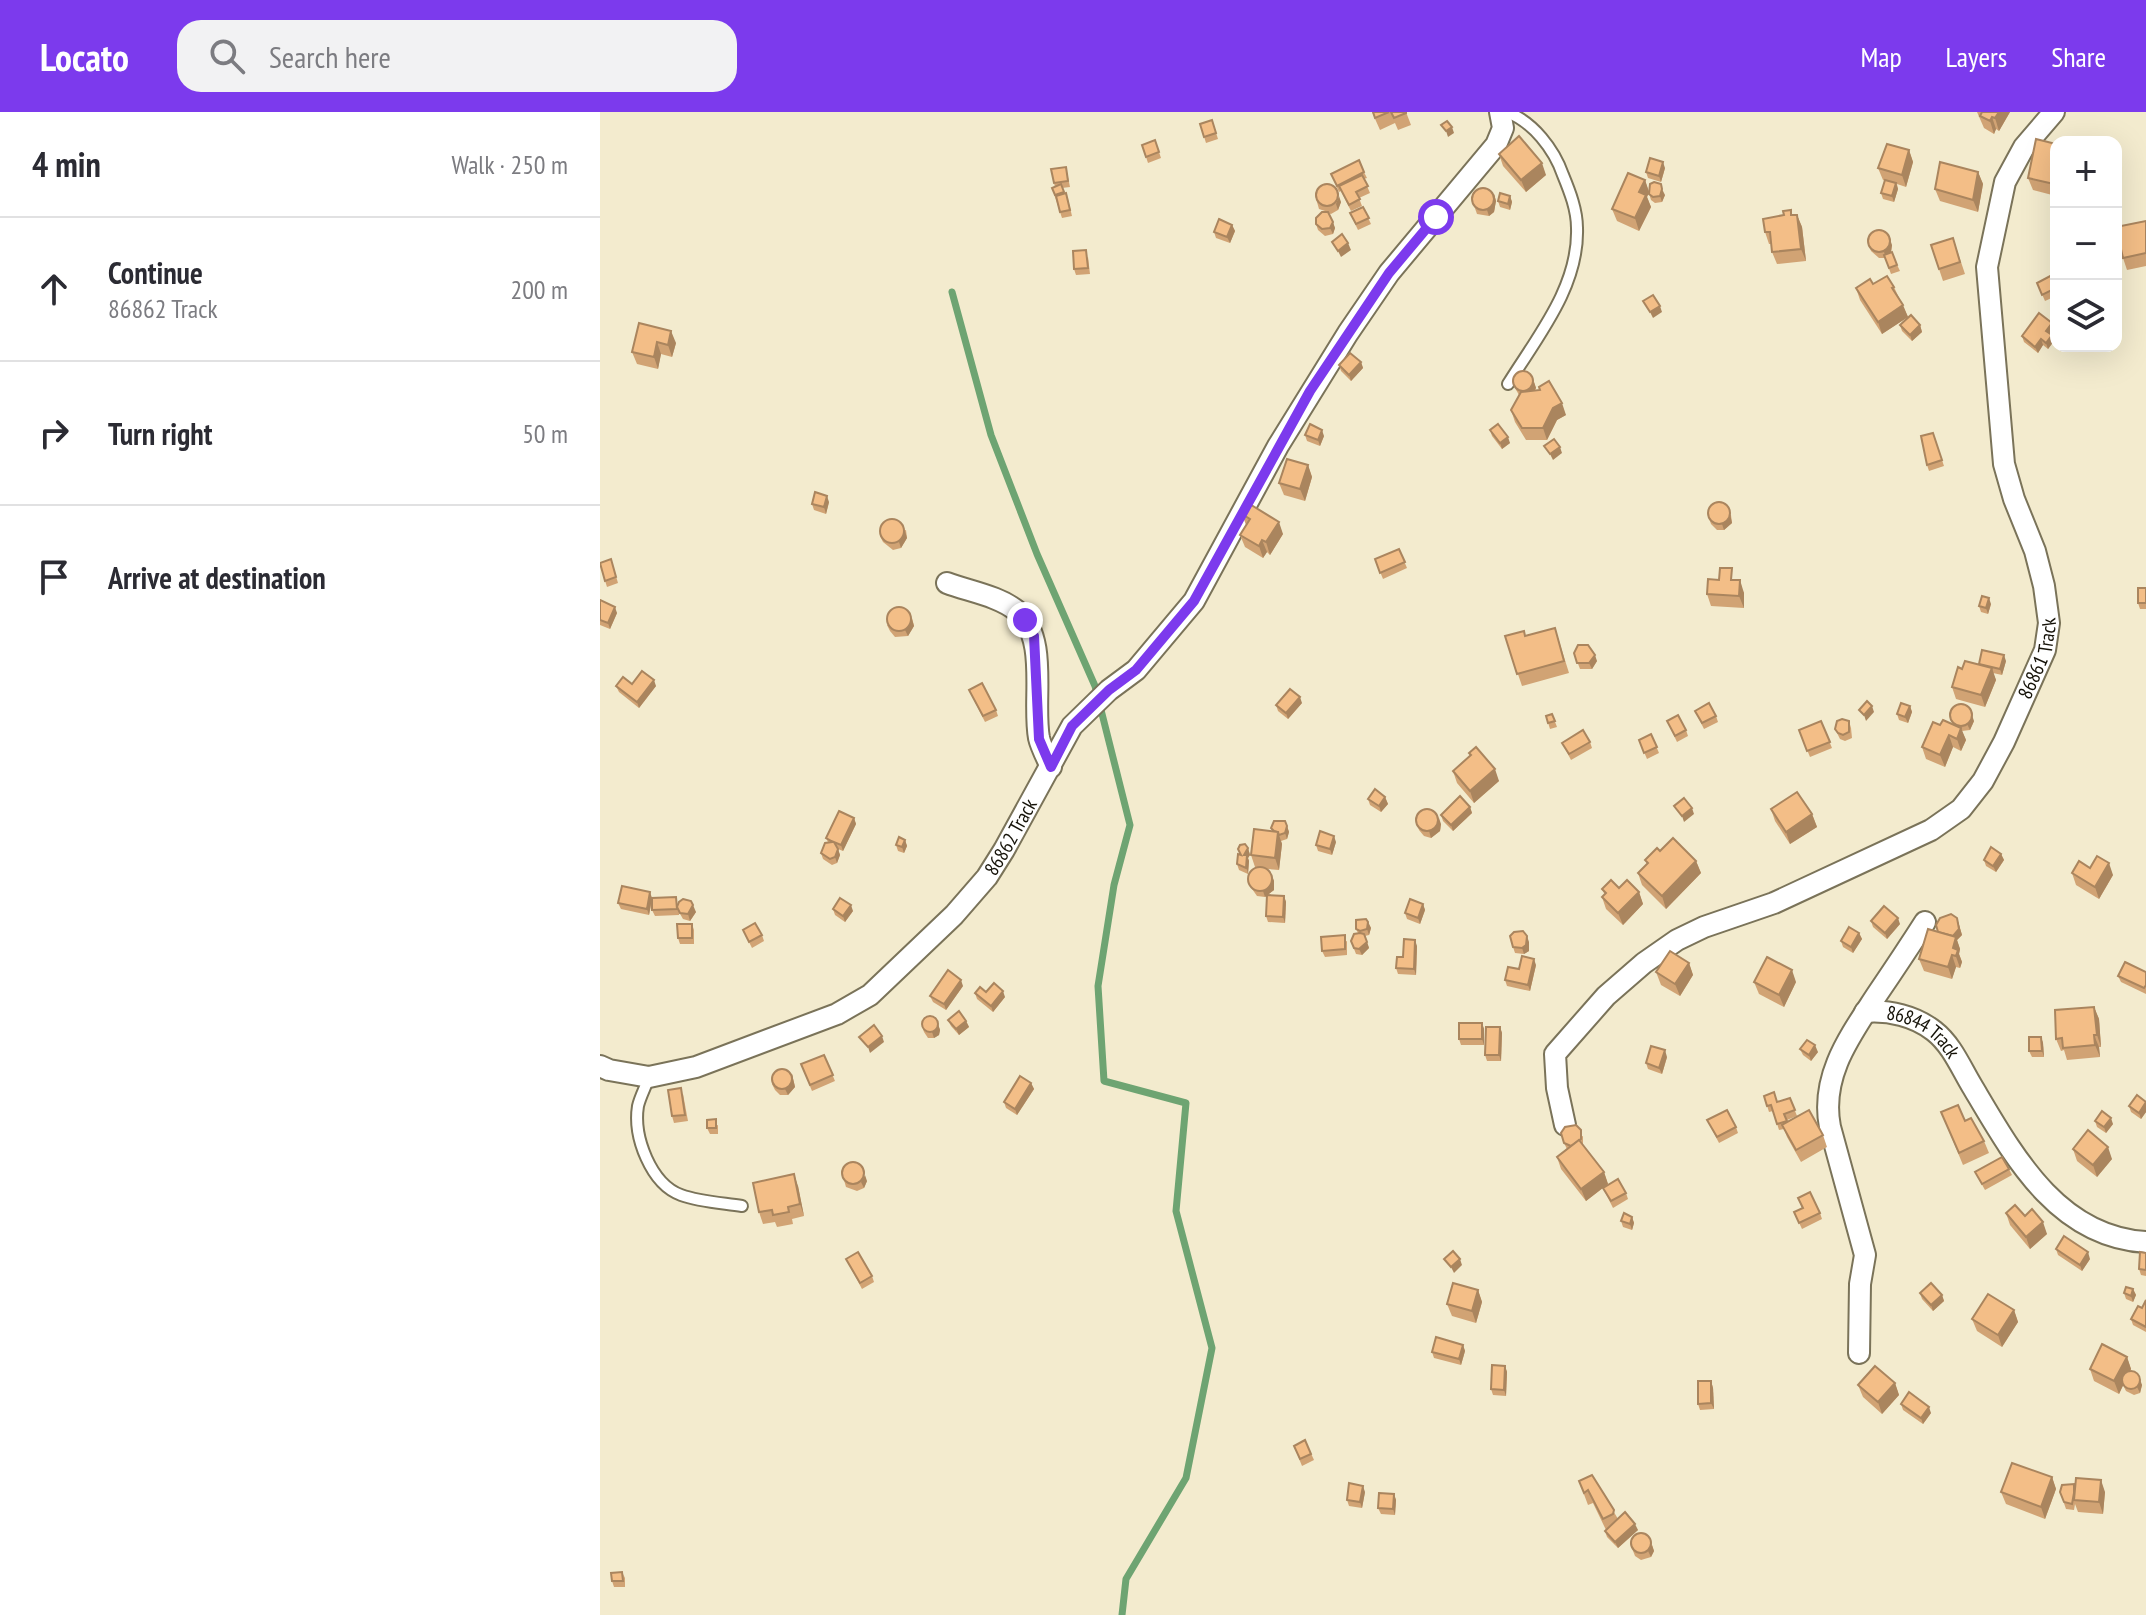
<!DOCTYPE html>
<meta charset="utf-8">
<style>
:root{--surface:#fff;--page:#f2f2f3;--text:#2b2b33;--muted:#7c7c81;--line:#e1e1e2;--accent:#7c3aed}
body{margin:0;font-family:"PT Sans Narrow",sans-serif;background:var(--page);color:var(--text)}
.controls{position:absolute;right:24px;top:24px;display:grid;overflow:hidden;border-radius:16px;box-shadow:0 8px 32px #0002}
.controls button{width:72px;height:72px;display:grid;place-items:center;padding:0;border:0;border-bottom:2px solid var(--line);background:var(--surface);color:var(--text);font:40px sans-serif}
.stop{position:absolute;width:24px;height:24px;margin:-18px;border:6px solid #7c3aed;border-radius:50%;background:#fff}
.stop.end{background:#7c3aed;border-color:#fff;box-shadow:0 2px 8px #0008}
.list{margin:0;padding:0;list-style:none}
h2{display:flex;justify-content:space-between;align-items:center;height:104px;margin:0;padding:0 32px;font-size:34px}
h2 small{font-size:26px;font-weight:400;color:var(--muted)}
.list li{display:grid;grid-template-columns:52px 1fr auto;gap:24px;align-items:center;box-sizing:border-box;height:144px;padding:0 32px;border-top:2px solid var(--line)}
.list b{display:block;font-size:30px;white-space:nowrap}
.list p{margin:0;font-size:26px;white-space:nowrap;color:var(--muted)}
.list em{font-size:26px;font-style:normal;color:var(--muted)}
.icon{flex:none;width:44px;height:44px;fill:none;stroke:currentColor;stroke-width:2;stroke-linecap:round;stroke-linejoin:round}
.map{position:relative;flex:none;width:1546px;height:1503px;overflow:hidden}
header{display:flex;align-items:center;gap:48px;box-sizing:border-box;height:112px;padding:0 40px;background:var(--accent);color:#fff}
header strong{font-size:38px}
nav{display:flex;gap:44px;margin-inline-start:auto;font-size:28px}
.search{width:560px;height:72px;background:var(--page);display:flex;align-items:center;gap:20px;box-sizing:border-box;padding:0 28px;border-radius:24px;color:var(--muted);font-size:30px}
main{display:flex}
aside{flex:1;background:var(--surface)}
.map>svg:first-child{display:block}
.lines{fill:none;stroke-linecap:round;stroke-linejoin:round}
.stream{stroke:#6ea472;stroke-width:7}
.lane-casing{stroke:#7a7359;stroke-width:14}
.street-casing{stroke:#7a7359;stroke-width:24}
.lane{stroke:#fff;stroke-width:10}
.street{stroke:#fff;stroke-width:20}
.wall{fill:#d1a374}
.shaded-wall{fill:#aa855e}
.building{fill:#f3be87;stroke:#aa855e;stroke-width:2}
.route{stroke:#7c3aed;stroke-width:10}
.labels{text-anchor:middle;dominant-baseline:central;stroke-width:6;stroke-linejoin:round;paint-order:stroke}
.street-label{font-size:20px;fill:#151208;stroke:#f3ebce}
</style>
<header>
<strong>Locato</strong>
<div class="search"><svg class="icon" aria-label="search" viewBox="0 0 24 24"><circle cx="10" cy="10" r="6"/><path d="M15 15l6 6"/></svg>Search here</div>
<nav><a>Map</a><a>Layers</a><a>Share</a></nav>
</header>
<main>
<aside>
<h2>4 min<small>Walk · 250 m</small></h2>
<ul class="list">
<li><svg class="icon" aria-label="ahead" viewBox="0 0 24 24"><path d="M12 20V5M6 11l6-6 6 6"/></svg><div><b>Continue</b><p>86862 Track</p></div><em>200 m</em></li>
<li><svg class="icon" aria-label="right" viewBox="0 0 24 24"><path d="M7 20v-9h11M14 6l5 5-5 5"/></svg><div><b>Turn right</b></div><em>50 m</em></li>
<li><svg class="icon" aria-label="arrive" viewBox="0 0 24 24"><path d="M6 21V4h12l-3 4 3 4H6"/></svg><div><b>Arrive at destination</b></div></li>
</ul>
</aside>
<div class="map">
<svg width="1546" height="1503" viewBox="0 0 1546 1503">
<rect width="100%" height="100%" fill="#f3ebce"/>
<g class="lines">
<path class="stream" d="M352 180 391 323 437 442 495 574 530 713 514 773 498 874 504 969 586 991 576 1099 612 1236 586 1366 526 1467 522 1503"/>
<defs>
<g id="lane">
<path d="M907 0C933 10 954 37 963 63 970 80 977 98 977 116 979 175 937 225 908 272"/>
<path d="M49 965C46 974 40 985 38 994 33 1025 51 1072 81 1083 100 1090 123 1091 142 1094"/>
</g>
<g id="street">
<path d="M347 471C368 479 399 484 417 499 449 527 432 588 439 626 441 635 447 646 451 655"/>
<path id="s1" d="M1265 900C1289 898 1315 904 1334 919 1352 933 1361 956 1372 974 1413 1043 1457 1125 1546 1130"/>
<path id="s2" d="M0 954 9 958 49 965 96 955 237 902 270 883 354 803 387 765 404 738 472 614 509 578 536 558 594 489 678 334 748 221 789 161 896 33 903 16 900 0"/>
<path id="s3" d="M965 1013 957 976 955 942 1006 884 1044 851 1077 828 1104 815 1174 791 1331 718 1361 697 1383 669 1404 630 1445 538 1449 511 1444 474 1435 439 1414 387 1404 352 1387 155 1405 70 1424 35 1454 0"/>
<path d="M1259 1241 1260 1172 1265 1143 1230 1015C1220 964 1250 924 1276 884 1293 859 1309 835 1325 810"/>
</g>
</defs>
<use href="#lane" class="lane-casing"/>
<use href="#street" class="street-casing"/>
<use href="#lane" class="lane"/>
<use href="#street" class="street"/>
</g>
<g class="wall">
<path d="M772 0H806L811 13 798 18 795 11 780 18Z"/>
<path d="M1377 0H1410L1399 19 1396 17 1394 22 1384 16Z"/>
<path d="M612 8 618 27 606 31 600 12Z"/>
<path d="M555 28 561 46 548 51 542 33Z"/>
<path d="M1456 32V84L1433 78 1428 66Z"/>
<path d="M1309 38 1313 50 1306 75 1297 72 1298 77 1294 90 1283 87 1281 81 1285 69 1283 68 1278 56Z"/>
<path d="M899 42 946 63 926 80 903 54Z"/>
<path d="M466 55 470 75 462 76 468 87 472 104 462 106 452 76 455 75 454 71Z"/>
<path d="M1065 56 1061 70 1048 66 1046 60Z"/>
<path d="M764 60 767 66 764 67 770 81 759 86 762 94 751 99 741 79 739 80 731 62Z"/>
<path d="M1378 60 1383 72 1378 100 1340 89 1335 77Z"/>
<path d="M1045 68 1049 80 1065 83 1062 90 1055 91 1051 88 1049 81 1047 85 1051 95 1039 119 1017 109 1012 97Z"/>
<path d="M894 82 896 89 894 100 889 104 877 102 871 85Z"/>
<path d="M715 83 741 90 738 98 731 102 728 101 735 116 733 122 725 124 718 118 716 112 728 100 719 97Z"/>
<path d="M910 84 912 90 910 98 900 95 898 89Z"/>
<path d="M763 95 771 112 758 118 750 101Z"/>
<path d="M1192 103H1197L1202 115 1206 149 1177 152 1172 140 1171 132H1169L1165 120Z"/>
<path d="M1546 109V154L1527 158 1523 146Z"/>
<path d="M632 113 635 119 630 131 616 126 614 120Z"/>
<path d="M1353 126 1365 162 1343 169 1331 133Z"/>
<path d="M1269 133H1292L1291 140 1300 159 1291 162 1285 146H1279L1271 139Z"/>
<path d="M488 145 490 162 476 163 474 157Z"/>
<path d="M1456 161V184L1445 189 1437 171Z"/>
<path d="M1273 172 1294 175 1308 205 1282 222 1260 188 1256 176Z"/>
<path d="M39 211 76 231 72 245 61 242 58 257 37 252 32 240Z"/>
<path d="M1300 213H1320L1322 220 1312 229 1302 219Z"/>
<path d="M1454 217 1450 222 1454 229 1448 237 1443 233 1438 241 1424 230 1422 224Z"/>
<path d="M761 250 763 256 751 269 741 259 739 253Z"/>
<path d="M932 264 936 276 935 279 966 303 957 308 947 328H926L915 310 911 298 919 283 915 276Z"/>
<path d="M890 318 910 331 902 337 892 324Z"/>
<path d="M1333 321 1344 354 1329 359 1327 353Z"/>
<path d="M705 323 724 324 720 334 707 329Z"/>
<path d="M708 353 712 365 705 389 684 383 679 371Z"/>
<path d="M229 390 226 402 214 398 212 392Z"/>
<path d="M642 402 683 422 670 443 667 440 663 446 645 435 640 423 646 413Z"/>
<path d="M1131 403 1132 411 1124 418H1117L1111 412 1109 406Z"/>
<path d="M306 418 307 426 301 436 293 438 283 430 280 424Z"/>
<path d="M799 437 807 456 783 467 775 447Z"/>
<path d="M11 447 18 471 7 475 0 453Z"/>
<path d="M1119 468H1136L1144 481V496L1111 494 1107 482Z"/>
<path d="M1546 476V497H1540L1538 491Z"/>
<path d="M0 488 17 501 10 517 0 513Z"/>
<path d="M1391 492 1388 502 1381 500 1379 494Z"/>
<path d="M312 506 314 514 308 524 295 525 290 519 287 513Z"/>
<path d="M955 516 969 561 922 574 905 524H926Z"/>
<path d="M974 541 997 549 992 557H980Z"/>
<path d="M1406 549 1402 563 1393 561 1396 568 1385 595 1356 587 1352 575 1362 557 1379 553Z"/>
<path d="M32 572 56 574 39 596 19 580 16 574Z"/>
<path d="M369 578 396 598 398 604 385 610Z"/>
<path d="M702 591 688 607 678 599 676 593Z"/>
<path d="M1310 594 1312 600 1308 611 1299 608 1297 602Z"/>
<path d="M1095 599 1116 604 1118 610 1104 617Z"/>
<path d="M952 602 957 615 950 617 946 604Z"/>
<path d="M1351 608 1374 609 1370 618 1362 619 1366 628 1361 639 1353 635 1345 655 1326 647 1322 635 1340 613 1353 612Z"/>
<path d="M1067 609 1086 618 1088 624 1077 630Z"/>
<path d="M1221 609 1232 636 1210 645 1199 618Z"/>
<path d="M1249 609 1251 616 1252 626 1245 629 1240 627 1235 617Z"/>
<path d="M1051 622 1059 641 1047 647 1039 628Z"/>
<path d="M990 630 992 636 971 648 962 631Z"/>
<path d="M869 641 899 669 874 691 857 671 853 659 870 644Z"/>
<path d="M785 685 788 692 781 700 770 693 768 687Z"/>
<path d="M870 695 872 701 853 719 843 709 841 703Z"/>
<path d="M1171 697 1212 702 1217 715 1190 732 1175 709Z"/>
<path d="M254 706 256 712 243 739 238 737 240 743 237 751 232 753 223 747 221 741 228 730 226 726Z"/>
<path d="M817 712H841L840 719 831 726 824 724 819 718Z"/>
<path d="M687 714 689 720 687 727 681 729 682 732 679 758 668 757 674 769V778L665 785 657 784 650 774 648 768 658 755H655L651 743 672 719 671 716Z"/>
<path d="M305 728 307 734 304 741 298 739 296 733Z"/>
<path d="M736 730 732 743 718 739 716 733Z"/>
<path d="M648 736 650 743 648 746 649 749 648 762 639 758 637 752 640 743 638 737Z"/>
<path d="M1401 742 1404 748 1396 760 1386 754 1384 748Z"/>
<path d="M1045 748 1096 749 1101 761 1066 797 1042 773 1038 761 1047 752Z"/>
<path d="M1490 756 1513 763 1499 787 1476 773 1472 761Z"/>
<path d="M1019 776 1039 780 1043 792 1023 813 1006 797 1002 785 1005 783 1002 777Z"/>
<path d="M684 784 686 790 685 811 668 810 666 804Z"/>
<path d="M52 786 78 792 96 800 90 809 83 807 79 800V803L55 804 52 798V789L49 803 21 797 18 791Z"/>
<path d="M823 792 825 798 820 812 807 807 805 801Z"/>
<path d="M233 797 253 799 245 810 235 803Z"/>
<path d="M1357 806 1362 823 1357 828 1360 837 1359 842 1362 850 1360 856 1356 855 1352 867 1324 859 1319 847 1338 820Z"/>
<path d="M1271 809 1300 812 1287 827 1273 815Z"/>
<path d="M768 810 771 816 769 823 765 824 769 836 762 843 756 842 751 829 758 821 756 817Z"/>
<path d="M92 812 94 818V832H80L78 826Z"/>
<path d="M143 818 162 823 164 829 152 836Z"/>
<path d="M1259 821 1262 827 1253 841 1243 835 1241 829Z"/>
<path d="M747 829V843L725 845 722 839Z"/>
<path d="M929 830V839L924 842 915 841 913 835Z"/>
<path d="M817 834 816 863 798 862 796 856 803 845Z"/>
<path d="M1089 851 1093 863 1080 884 1061 873 1056 860Z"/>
<path d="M936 853 930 879 907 874 905 868Z"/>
<path d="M1546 860V882L1521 870 1518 864Z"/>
<path d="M1154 870H1196L1184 895 1159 882Z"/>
<path d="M363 874 346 898 333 890 330 884Z"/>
<path d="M386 880 405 885 393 900 377 887 375 881Z"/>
<path d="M1494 895 1499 907 1501 935H1499L1500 945 1467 948 1464 938 1461 939 1456 927Z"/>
<path d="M348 908 366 909 369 915 359 923 351 914Z"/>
<path d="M882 911 884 917V933H861L859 927Z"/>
<path d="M338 912 340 918 339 923 334 926H328L324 920 322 914Z"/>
<path d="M900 915 902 921 901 949H887L885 943Z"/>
<path d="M1441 925 1443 931 1444 945H1432L1429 939Z"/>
<path d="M1200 937 1218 940 1211 949 1203 943Z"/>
<path d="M224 943 235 969 212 979 201 952Z"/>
<path d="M1067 945 1062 962 1048 957 1046 951Z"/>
<path d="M192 962 195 975 188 983H180L175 978 172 972Z"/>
<path d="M431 971 434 977 417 1003 406 996 404 990Z"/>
<path d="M83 982 88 1009 74 1011 72 1004Z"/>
<path d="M1164 984 1177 990 1190 986 1197 1004 1187 1008V1010L1223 1023 1227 1035 1201 1050 1187 1025 1184 1017 1179 1018 1173 999 1169 1000Z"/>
<path d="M1546 990V1000L1541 1007 1531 1000 1529 994Z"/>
<path d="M1341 1000 1365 1009 1384 1029 1389 1041 1363 1053Z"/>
<path d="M1107 1008 1136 1015 1138 1021 1119 1031Z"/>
<path d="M1495 1009 1513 1012 1506 1021 1497 1015Z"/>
<path d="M118 1013V1022H110L107 1016Z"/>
<path d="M983 1024V1034L1004 1060 1008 1072 986 1089 961 1057 957 1045 967 1037 964 1031Z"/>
<path d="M1473 1037 1512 1047 1497 1065 1477 1049Z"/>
<path d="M1409 1057 1412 1063 1385 1078 1375 1060Z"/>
<path d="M244 1068 267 1069 264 1076 257 1079 246 1075Z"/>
<path d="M198 1074 204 1104 192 1107 193 1112 177 1115 175 1110 163 1112 159 1100Z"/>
<path d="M1003 1076 1026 1081 1028 1087 1013 1096Z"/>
<path d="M1198 1086 1220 1101 1222 1107 1202 1117 1194 1100 1202 1096Z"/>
<path d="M1406 1101 1425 1104 1447 1122 1430 1137 1410 1113Z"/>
<path d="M1032 1105 1034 1111 1032 1118 1023 1115 1021 1109Z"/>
<path d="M1456 1137 1490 1147 1482 1159 1458 1143Z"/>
<path d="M1546 1141V1164L1541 1163 1539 1157Z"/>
<path d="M246 1147 272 1164 274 1170 262 1177Z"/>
<path d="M1533 1177 1536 1183 1533 1190 1526 1187 1524 1181Z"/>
<path d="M878 1178 882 1190 876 1211 852 1204 847 1192Z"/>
<path d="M1320 1181 1342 1183 1344 1189 1333 1199 1322 1187Z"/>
<path d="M1546 1188V1220L1533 1213 1531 1207 1542 1196Z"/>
<path d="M1414 1198 1418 1210 1402 1235 1377 1219 1372 1207Z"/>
<path d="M863 1233 865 1239 861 1253 834 1246 832 1240Z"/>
<path d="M1527 1245 1531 1257 1530 1259 1542 1273 1540 1281 1534 1283 1526 1279 1523 1273 1519 1282 1494 1269 1490 1257Z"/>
<path d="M905 1254 907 1260 906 1284 893 1283 891 1277Z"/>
<path d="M1111 1269 1113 1276 1114 1297 1100 1298 1098 1292Z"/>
<path d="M1295 1271 1299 1283 1282 1302 1263 1285 1258 1273Z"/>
<path d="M1301 1292 1331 1301 1323 1312 1303 1298Z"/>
<path d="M705 1328 714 1348 702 1354 694 1334Z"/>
<path d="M992 1363 1018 1407 1038 1418 1018 1436 1007 1425 1005 1419 1006 1418 993 1391 988 1393 979 1369Z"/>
<path d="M1452 1365 1456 1377 1445 1407 1406 1392 1401 1380Z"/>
<path d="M1475 1375 1505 1380 1503 1402 1478 1400 1475 1392 1474 1398 1466 1397 1460 1380Z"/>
<path d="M765 1380 762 1396 749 1394 747 1388Z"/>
<path d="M794 1382 796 1388 795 1403 781 1402 778 1396Z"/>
<path d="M1049 1424 1054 1439 1051 1445 1041 1448 1035 1444 1030 1431Z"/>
<path d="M22 1460 25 1466V1475H14L12 1469Z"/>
</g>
<g class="shaded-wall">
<path d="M1399 0H1410L1399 19 1395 6Z"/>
<path d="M1392 5 1396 17 1394 22 1390 9Z"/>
<path d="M852 15 854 21 848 25 846 19Z"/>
<path d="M1309 38 1313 50 1306 75 1302 63Z"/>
<path d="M1063 50 1065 56 1061 70 1059 64Z"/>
<path d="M942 51 946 63 926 80 921 68Z"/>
<path d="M1378 60 1383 72 1378 100 1373 88Z"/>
<path d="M1045 68 1049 80 1047 85 1051 95 1039 119 1035 106 1039 80Z"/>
<path d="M1296 71 1298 77 1294 90 1292 84Z"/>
<path d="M1062 77 1065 83 1062 90 1060 84Z"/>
<path d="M894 82 896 89 894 100 889 104 887 98Z"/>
<path d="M739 84 741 90 738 98 736 92Z"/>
<path d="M910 84 912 90 910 98 908 92Z"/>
<path d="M1197 103 1202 115 1206 149 1201 137Z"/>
<path d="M733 110 735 116 733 122 730 116Z"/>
<path d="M632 113 635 119 630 131 627 125Z"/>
<path d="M1290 127 1292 133 1291 140 1286 146 1284 140Z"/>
<path d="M748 131 751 138 741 145 738 139Z"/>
<path d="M1303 193 1308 205 1282 222 1278 210Z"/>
<path d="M1060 194 1062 200 1053 206 1050 200Z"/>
<path d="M1452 211 1454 217 1448 225 1446 219Z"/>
<path d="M1320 213 1322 220 1312 229 1310 223Z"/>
<path d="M71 219 76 231 72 245 68 233Z"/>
<path d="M1452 223 1454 229 1448 237 1446 231Z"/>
<path d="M1441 227 1443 233 1438 241 1435 235Z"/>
<path d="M57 230 61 242 58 257 54 245Z"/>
<path d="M761 250 763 256 751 269 749 263Z"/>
<path d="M934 270 936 276 930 285 928 279Z"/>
<path d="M962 291 966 303 957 308 947 328 943 316 953 296Z"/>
<path d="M722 318 724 324 720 334 718 328Z"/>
<path d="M908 325 910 331 902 337 900 331Z"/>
<path d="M960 335 962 341 953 348 950 342Z"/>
<path d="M708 353 712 365 705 389 700 377Z"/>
<path d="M227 384 229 390 226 402 224 395Z"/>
<path d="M1129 397 1132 411 1124 418 1122 412Z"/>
<path d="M679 410 683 422 670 443 666 430Z"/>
<path d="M303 412 307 426 301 436 299 430Z"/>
<path d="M662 428 667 440 663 446 659 434Z"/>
<path d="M1140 468 1144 481V496L1139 484Z"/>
<path d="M1389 486 1391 492 1388 502 1386 496Z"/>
<path d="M15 495 17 501 10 517 8 511Z"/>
<path d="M310 500 314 514 308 524 305 518Z"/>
<path d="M995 543 997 549 992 557 989 551Z"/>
<path d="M1404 543 1406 549 1402 563 1400 557Z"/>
<path d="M1392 556 1396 568 1385 595 1381 583Z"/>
<path d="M54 568 56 574 39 596 37 590Z"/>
<path d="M700 585 702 591 688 607 686 601Z"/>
<path d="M1272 594 1274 600 1266 609 1264 603Z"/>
<path d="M1310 594 1312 600 1308 611 1305 605Z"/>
<path d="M1372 603 1374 609 1370 618 1367 612Z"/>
<path d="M1361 616 1366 628 1361 639 1357 627Z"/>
<path d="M1349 623 1353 635 1345 655 1340 643Z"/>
<path d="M895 657 899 669 874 691 870 679Z"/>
<path d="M785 685 788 692 781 700 779 694Z"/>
<path d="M870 695 872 701 853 719 851 713Z"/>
<path d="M1092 696 1094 702 1084 710 1082 704Z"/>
<path d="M1212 702 1217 715 1190 732 1186 720Z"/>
<path d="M254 706 256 712 243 739 241 733Z"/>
<path d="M839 706 841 712 840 719 831 726 829 719Z"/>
<path d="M687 714 689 720 687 727 685 721Z"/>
<path d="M678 720 682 732 679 758 675 746Z"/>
<path d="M734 724 736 730 732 743 730 737Z"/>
<path d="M305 728 307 734 304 741 302 735Z"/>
<path d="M648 736 650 743 648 746 649 749 648 762 644 743Z"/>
<path d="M238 737 240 743 237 751 235 745Z"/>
<path d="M1401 742 1404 748 1396 760 1393 754Z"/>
<path d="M1096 749 1101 761 1066 797 1062 784Z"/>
<path d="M1509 751 1513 763 1499 787 1495 775Z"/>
<path d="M672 763 674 769V778L665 785 663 779Z"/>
<path d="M50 780 52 786 49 803 47 797Z"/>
<path d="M1039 780 1043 792 1023 813 1018 801Z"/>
<path d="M684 784 686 790 685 811 683 805Z"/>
<path d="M823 792 825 798 820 812 818 806Z"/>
<path d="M93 793 96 800 90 809 88 802Z"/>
<path d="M251 793 253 799 245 810 243 804Z"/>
<path d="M1298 806 1300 812 1287 827 1285 821Z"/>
<path d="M1357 806 1362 823 1357 828 1360 837 1359 842 1362 850 1360 856 1353 836 1352 825Z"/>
<path d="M768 810 771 816 769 823 767 817Z"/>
<path d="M1259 821 1262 827 1253 841 1251 835Z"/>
<path d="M927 824 929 830V839L924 842 922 836Z"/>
<path d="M815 828 817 834 816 863 814 857Z"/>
<path d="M767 830 769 836 762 843 759 837Z"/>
<path d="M1352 843 1356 855 1352 867 1348 855Z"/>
<path d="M934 847 936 853 930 879 928 873Z"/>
<path d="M1089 851 1093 863 1080 884 1075 872Z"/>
<path d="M1192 858 1196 870 1184 895 1179 883Z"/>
<path d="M361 868 363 874 346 898 344 892Z"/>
<path d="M403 879 405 885 393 900 391 894Z"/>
<path d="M1494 895 1499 907 1501 935 1497 923Z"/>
<path d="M366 909 369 915 359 923 356 917Z"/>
<path d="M882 911 884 917V933L882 927Z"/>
<path d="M338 912 340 918 339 923 334 926 332 920Z"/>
<path d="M900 915 902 921 901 949 899 943Z"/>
<path d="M1494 923 1499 935 1500 945 1495 933Z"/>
<path d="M282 924 284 930 270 941 268 935Z"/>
<path d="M1441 925 1443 931 1444 945 1442 939Z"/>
<path d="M1215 933 1218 940 1211 949 1209 943Z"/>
<path d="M1065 938 1067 945 1062 962 1059 956Z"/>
<path d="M192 962 195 975 188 983 185 977Z"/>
<path d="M431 971 434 977 417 1003 415 997Z"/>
<path d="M1546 991V1000L1541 1007 1539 1001Z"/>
<path d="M1511 1006 1513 1012 1506 1021 1504 1015Z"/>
<path d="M1508 1035 1512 1047 1497 1065 1493 1053Z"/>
<path d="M1004 1060 1008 1072 986 1089 981 1077Z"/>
<path d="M194 1062 198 1074 204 1104 200 1092Z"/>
<path d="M265 1063 267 1069 264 1076 261 1070Z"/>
<path d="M1032 1105 1034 1111 1032 1118 1030 1112Z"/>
<path d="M1443 1110 1447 1122 1430 1137 1426 1125Z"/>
<path d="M1488 1140 1490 1147 1482 1159 1480 1153Z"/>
<path d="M860 1147 862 1153 854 1161 851 1155Z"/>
<path d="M1533 1177 1536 1183 1533 1190 1531 1184Z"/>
<path d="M878 1178 882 1190 876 1211 872 1199Z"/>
<path d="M1342 1183 1344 1189 1333 1199 1331 1193Z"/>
<path d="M1414 1198 1418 1210 1402 1235 1398 1223Z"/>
<path d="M863 1233 865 1239 861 1253 859 1247Z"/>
<path d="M1527 1245 1531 1257 1519 1282 1514 1269Z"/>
<path d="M905 1254 907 1260 906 1284 904 1278Z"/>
<path d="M1540 1267 1542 1273 1540 1281 1537 1275Z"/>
<path d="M1111 1269 1113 1276 1114 1297 1111 1291Z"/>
<path d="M1295 1271 1299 1283 1282 1302 1278 1290Z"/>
<path d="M1329 1295 1331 1301 1323 1312 1321 1306Z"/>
<path d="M1452 1365 1456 1377 1445 1407 1441 1395Z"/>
<path d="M1501 1368 1505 1380 1503 1402 1499 1390Z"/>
<path d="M763 1374 765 1380 762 1396 760 1390Z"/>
<path d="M794 1382 796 1388 795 1403 793 1397Z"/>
<path d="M1035 1412 1038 1418 1018 1436 1015 1430Z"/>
<path d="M1052 1433 1054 1439 1051 1445 1048 1439Z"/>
</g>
<g class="building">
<path d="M773 0H789L775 6Z"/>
<path d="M791 0H806V1L794 6Z"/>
<path d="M1382 0H1399L1395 6 1392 5 1390 9 1380 4Z"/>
<path d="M612 8 616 21 604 25 600 12Z"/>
<path d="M847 9 852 15 846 19 841 13Z"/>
<path d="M919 24 942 51 921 68 899 42Z"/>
<path d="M1436 27 1456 32V66L1454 72 1428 66Z"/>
<path d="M555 28 559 40 546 45 542 33Z"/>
<path d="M1287 32 1309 38 1302 63 1278 56Z"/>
<path d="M1050 46 1063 50 1059 64 1046 60Z"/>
<path d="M759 48 764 60 737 74 731 62Z"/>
<path d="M1340 50 1378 60 1373 88 1335 77Z"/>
<path d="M466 55 468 69 454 71 451 57Z"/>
<path d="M1028 61 1045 68 1039 80 1046 83 1035 106 1012 97Z"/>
<path d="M762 63 768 74 756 80 760 87 749 93 739 74Z"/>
<path d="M1285 68 1296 71 1292 84 1281 81Z"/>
<path d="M1054 70 1061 72 1062 77 1060 84 1053 85 1049 82 1050 72Z"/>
<circle cx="727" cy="83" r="11"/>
<path d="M461 72 464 80 455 83 452 76Z"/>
<circle cx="883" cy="87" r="11"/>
<path d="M466 81 470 98 460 100 456 84Z"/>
<path d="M900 81 910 84 908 92 898 89Z"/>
<path d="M763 95 769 106 756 112 750 101Z"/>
<path d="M1191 98V103H1197L1201 137 1172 140 1170 120H1165L1163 107 1184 103 1183 99Z"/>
<path d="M722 100H728L733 110 730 116 722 117 716 112V106Z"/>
<path d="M619 107 632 113 627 125 614 120Z"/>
<path d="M1546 109V141L1523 146 1516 115Z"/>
<circle cx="1279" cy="129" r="11"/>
<path d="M742 122 748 131 738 139 732 130Z"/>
<path d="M1353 126 1360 150 1339 157 1331 133Z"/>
<path d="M486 138 488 156 474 157 473 139Z"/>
<path d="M1292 140 1297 153 1289 156 1284 143Z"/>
<path d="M1456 161V176L1442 183 1437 171Z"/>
<path d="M1287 164 1294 175 1292 176 1303 193 1278 210 1256 176 1270 167 1273 172Z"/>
<path d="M1053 183 1060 194 1050 200 1043 189Z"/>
<path d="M1439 201 1452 211 1446 219 1452 223 1446 231 1441 227 1435 235 1422 224Z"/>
<path d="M1311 203 1320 213 1310 223 1300 213Z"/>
<path d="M39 211 71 219 68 233 57 230 54 245 32 240Z"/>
<path d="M750 241 761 250 749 263 739 253Z"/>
<circle cx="923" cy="269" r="10"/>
<path d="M949 269 962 291 953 296 943 316H922L911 298 921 280 940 278 939 275Z"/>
<path d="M710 312 722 318 718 328 705 323Z"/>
<path d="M898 312 908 325 900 331 890 318Z"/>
<path d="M1333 321 1342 348 1327 353 1321 324Z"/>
<path d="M954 327 960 335 950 342 944 334Z"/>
<path d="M687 347 708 353 700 377 679 371Z"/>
<path d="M215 380 227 384 224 395 212 392Z"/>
<circle cx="1119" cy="401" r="11"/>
<path d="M648 391 679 410 666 430 662 428 659 434 640 423 650 407 642 402Z"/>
<circle cx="292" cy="419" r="12"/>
<path d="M799 437 805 450 780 461 775 447Z"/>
<path d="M11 447 16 465 5 469 0 451Z"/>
<path d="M1120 456H1132L1131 468H1140L1139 484 1107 482 1108 467 1119 468Z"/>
<rect x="1538" y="476" width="8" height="15"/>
<path d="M1382 484 1389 486 1386 496 1379 494Z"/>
<path d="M0 488 15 495 8 511 0 508Z"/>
<circle cx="299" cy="507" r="12"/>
<path d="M955 516 964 549 917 562 905 524 924 519 925 524Z"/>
<path d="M978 533H988L995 543 989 551H977L974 541Z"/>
<path d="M1382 538 1404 543 1400 557 1379 552Z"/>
<path d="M1365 549 1392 556 1381 583 1352 575 1358 555 1362 557Z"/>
<path d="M42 559 54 568 37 590 16 574 23 565 32 572Z"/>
<path d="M382 571 396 598 383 604 369 578Z"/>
<path d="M690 577 700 585 686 601 676 593Z"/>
<path d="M1267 589 1272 594 1264 603 1259 598Z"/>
<path d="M1109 591 1116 604 1102 611 1095 599Z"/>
<path d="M1301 591 1310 594 1305 605 1297 602Z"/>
<circle cx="1361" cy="603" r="11"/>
<path d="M952 602 955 609 948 611 946 604Z"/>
<path d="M1078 603 1086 618 1075 624 1067 609Z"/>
<path d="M1242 607 1249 609V620L1243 623 1238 621 1235 617 1237 609Z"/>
<path d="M1343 608 1361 616 1357 627 1349 623 1340 643 1322 635 1333 610 1340 613Z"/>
<path d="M1221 609 1230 630 1207 639 1199 618Z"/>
<path d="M983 618 990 630 969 642 962 631Z"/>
<path d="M1051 622 1057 635 1044 641 1039 628Z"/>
<path d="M876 635 895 657 870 679 853 659 871 643 869 641Z"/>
<path d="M775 677 785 685 779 694 768 687Z"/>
<path d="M1197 680 1212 702 1186 720 1171 697Z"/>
<path d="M860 684 870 695 851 713 841 703Z"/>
<path d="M1084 686 1092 696 1082 704 1074 694Z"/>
<circle cx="827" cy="708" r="11"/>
<path d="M239 699 254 706 241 733 234 730 238 737 235 745 230 747 221 741 225 731 233 730 226 726Z"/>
<path d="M674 709H685L687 714 685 721 679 723 678 720 674 719 671 716Z"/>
<path d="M654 717 678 720 675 746 651 743Z"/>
<path d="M720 719 734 724 730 737 716 733Z"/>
<path d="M299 725 305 728 302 735 296 733Z"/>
<path d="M1073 726 1096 749 1062 784 1038 761 1048 751 1045 748 1057 736 1060 739Z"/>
<path d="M645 732 648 736 644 743H647L646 756 637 752 638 742 641 743 638 737 640 733Z"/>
<path d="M1391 735 1401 742 1393 754 1384 748Z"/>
<path d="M1497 744 1509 751 1495 775 1472 761 1479 749 1490 756Z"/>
<circle cx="660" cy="767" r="12"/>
<path d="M1011 768 1019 776 1027 768 1039 780 1018 801 1002 785 1006 781 1002 777Z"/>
<path d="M22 774 50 780 47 797 18 791Z"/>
<path d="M667 783 684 784 683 805 666 804Z"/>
<path d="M76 785 77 797 52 798V786Z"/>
<path d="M240 786 251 793 243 804 233 797Z"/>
<path d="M83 787 91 789 93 793 88 802 80 801 77 795 79 790Z"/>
<path d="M810 787 823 792 818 806 805 801Z"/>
<path d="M1284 794 1298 806 1285 821 1271 809Z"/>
<path d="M1351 802 1357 806 1359 817 1353 824 1338 820 1336 813 1340 806Z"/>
<path d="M766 807 768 810 767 817 760 819 756 817V808Z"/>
<path d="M155 811 162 823 149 830 143 818Z"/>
<path d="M77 812H92V826H78Z"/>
<path d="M1249 815 1259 821 1251 835 1241 829Z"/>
<path d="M1328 817 1356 825 1353 836 1358 838 1356 844 1352 843 1348 855 1319 847Z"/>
<path d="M923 819 927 824 926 833 922 836 913 835 910 824 914 820Z"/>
<path d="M760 821 764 822 767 830 759 837 754 836 751 829 754 822Z"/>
<path d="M745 823V837L722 839 721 825Z"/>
<path d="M804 827 815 828 814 857 796 856 797 845H803Z"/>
<path d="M1070 839 1089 851 1075 872 1056 860Z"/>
<path d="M922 844 934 847 928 873 905 868 908 855 919 857Z"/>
<path d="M1167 845 1192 858 1179 883 1154 870Z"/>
<path d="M1525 850 1546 860V873L1544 876 1518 864Z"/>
<path d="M348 858 361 868 344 892 330 884Z"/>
<path d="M394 871 403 879 391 894 375 881 380 875 386 880Z"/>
<path d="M1494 895 1497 923H1494L1495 933 1463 936 1462 926 1456 927 1455 898Z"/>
<path d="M359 899 366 909 356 917 348 908Z"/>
<circle cx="330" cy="912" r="8"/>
<rect x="859" y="911" width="23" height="16"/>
<path d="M274 913 282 924 268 935 259 925Z"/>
<path d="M886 915H900L899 943H885Z"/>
<path d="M1429 925H1441L1442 939H1429Z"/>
<path d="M1207 928 1215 933 1209 943 1200 937Z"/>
<path d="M1051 934 1065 938 1059 956 1046 951Z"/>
<path d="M224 943 233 963 210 973 201 952Z"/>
<circle cx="182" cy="967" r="10"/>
<path d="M420 964 431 971 415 997 404 990Z"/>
<path d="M81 976 85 1003 72 1004 68 978Z"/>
<path d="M1174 980 1177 990 1190 986 1195 998 1184 1002 1187 1009 1177 1012 1171 993 1167 994 1164 984Z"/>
<path d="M1537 983 1546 990 1539 1001 1529 994Z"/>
<path d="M1358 993 1365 1009 1371 1006 1384 1029 1359 1041 1341 1000Z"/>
<path d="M1127 998 1136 1015 1117 1025 1107 1008Z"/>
<path d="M1209 998 1223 1023 1196 1038 1182 1013Z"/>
<path d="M1502 999 1511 1006 1504 1015 1495 1009Z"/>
<path d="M116 1007V1016H107V1008Z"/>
<path d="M976 1013 981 1018V1027L971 1034 964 1031 961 1021 965 1015Z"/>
<path d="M1488 1018 1508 1035 1493 1053 1473 1037Z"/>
<path d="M979 1028 1004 1060 981 1077 957 1045Z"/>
<path d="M1402 1045 1409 1057 1382 1072 1375 1060Z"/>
<circle cx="253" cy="1061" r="11"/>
<path d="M194 1062 200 1092 188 1095 189 1100 173 1103 172 1098 159 1100 153 1071Z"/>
<path d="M1018 1067 1026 1081 1011 1089 1003 1076Z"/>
<path d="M1210 1080 1220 1101 1199 1111 1194 1100 1203 1096 1198 1086Z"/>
<path d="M1415 1093 1425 1104 1432 1097 1443 1110 1426 1125 1406 1101Z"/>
<path d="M1024 1101 1032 1105 1030 1112 1021 1109Z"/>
<path d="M1464 1124 1488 1140 1480 1153 1456 1137Z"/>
<path d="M853 1139 860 1147 851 1155 844 1147Z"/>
<path d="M258 1140 272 1164 260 1171 246 1147Z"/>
<path d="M1540 1140 1546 1141V1158L1539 1157Z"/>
<path d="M853 1171 878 1178 872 1199 847 1192Z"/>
<path d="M1331 1171 1342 1183 1331 1193 1320 1181Z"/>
<path d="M1526 1175 1533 1177 1531 1184 1524 1181Z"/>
<path d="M1388 1182 1414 1198 1398 1223 1372 1207Z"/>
<path d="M1546 1188V1215L1531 1207 1538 1194 1542 1196Z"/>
<path d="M836 1225 863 1233 859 1247 832 1240Z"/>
<path d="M1502 1232 1527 1245 1514 1269 1490 1257Z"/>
<path d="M892 1253 905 1254 904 1278 891 1277Z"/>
<path d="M1275 1254 1295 1271 1278 1290 1258 1273Z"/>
<circle cx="1531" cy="1268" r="9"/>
<path d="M1098 1269H1111V1291L1098 1292Z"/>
<path d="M1309 1280 1329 1295 1321 1306 1301 1292Z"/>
<path d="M705 1328 711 1342 700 1347 694 1334Z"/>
<path d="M1412 1351 1452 1365 1441 1395 1401 1380Z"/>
<path d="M992 1363 1014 1398 1013 1402 1003 1407 988 1378 984 1381 979 1369Z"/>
<path d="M1476 1366 1501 1368 1499 1390 1474 1388Z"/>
<path d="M749 1371 763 1374 760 1390 747 1388Z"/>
<path d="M1474 1372V1381L1472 1392 1464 1390 1460 1380 1462 1373Z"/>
<path d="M779 1381 794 1382 793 1397 778 1396Z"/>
<path d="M1025 1400 1035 1412 1015 1430 1005 1419Z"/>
<circle cx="1041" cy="1431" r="10"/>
<path d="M22 1460 23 1469H12L11 1461Z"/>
</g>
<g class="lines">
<path class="route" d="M425 508 434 524 439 627 451 655 472 614 509 578 536 558 594 489 710 279 789 161 836 105"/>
</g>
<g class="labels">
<g class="street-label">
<text stroke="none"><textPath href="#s3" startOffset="724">86861 Track</textPath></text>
<text stroke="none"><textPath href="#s2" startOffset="500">86862 Track</textPath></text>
<text stroke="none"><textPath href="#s1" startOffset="64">86844 Track</textPath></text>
</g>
</g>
</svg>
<div class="controls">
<button>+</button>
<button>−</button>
<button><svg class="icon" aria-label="layers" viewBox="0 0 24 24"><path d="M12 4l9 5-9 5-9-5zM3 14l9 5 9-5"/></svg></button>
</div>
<div class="stop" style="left:836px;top:105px"></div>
<div class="stop end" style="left:425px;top:508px"></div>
</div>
</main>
